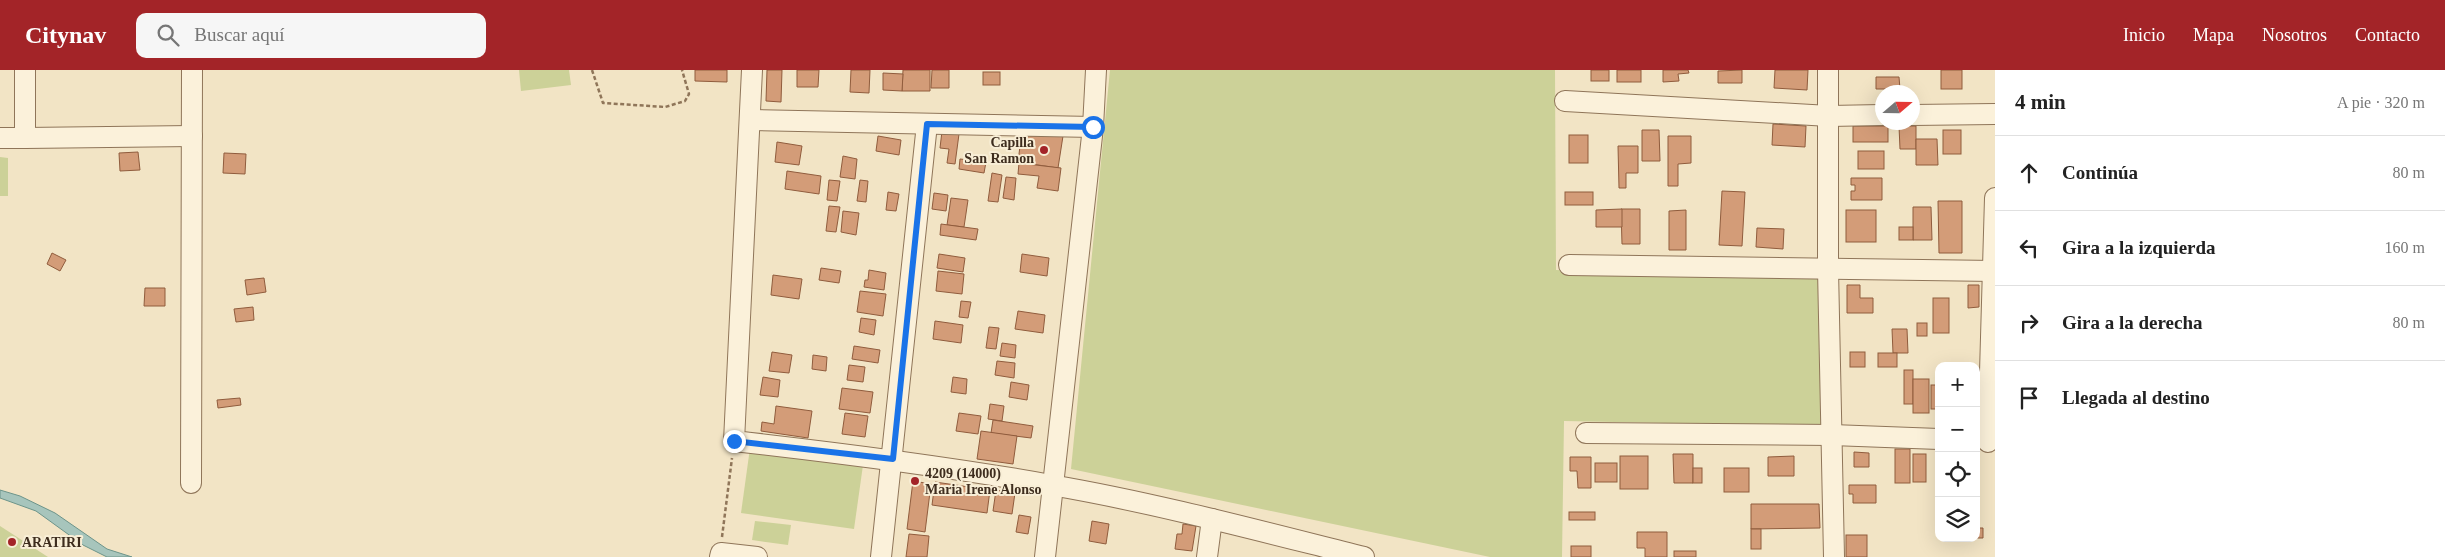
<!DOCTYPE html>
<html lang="es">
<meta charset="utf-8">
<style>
:root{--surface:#fff;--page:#f6f6f6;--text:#222;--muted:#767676;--line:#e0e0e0;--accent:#a32428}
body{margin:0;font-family:Georgia,serif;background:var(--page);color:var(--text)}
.controls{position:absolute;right:15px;bottom:15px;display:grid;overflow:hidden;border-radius:10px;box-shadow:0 5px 20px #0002}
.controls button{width:45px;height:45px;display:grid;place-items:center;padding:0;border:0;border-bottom:1px solid var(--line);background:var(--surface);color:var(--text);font:25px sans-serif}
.compass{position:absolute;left:1875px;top:15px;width:45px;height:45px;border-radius:50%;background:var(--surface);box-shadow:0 5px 20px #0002;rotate:70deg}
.stop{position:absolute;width:15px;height:15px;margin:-11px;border:4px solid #1a73e8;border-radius:50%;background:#fff}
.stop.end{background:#1a73e8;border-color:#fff;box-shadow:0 1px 5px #0008}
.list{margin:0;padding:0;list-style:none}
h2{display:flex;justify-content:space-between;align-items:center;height:65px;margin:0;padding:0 20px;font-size:21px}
h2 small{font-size:16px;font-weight:400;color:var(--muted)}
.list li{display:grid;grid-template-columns:32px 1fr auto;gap:15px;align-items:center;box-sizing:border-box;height:75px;padding:0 20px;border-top:1px solid var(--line)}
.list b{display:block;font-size:19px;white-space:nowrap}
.list em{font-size:16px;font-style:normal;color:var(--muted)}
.icon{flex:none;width:28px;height:28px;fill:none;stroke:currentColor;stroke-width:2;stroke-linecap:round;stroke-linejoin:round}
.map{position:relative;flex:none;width:1995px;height:487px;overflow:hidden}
header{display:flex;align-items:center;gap:30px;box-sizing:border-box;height:70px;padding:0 25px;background:var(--accent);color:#fff}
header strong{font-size:24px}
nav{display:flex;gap:28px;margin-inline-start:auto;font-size:18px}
.search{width:350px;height:45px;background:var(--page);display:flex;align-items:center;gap:12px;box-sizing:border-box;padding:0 18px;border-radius:10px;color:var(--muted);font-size:19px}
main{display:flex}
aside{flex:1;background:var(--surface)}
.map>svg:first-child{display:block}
.green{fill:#ccd198}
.water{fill:#a7c5bc;stroke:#6d948a}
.building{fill:#d39c78;stroke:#905c3d}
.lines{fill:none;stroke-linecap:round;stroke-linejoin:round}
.minor-casing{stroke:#8f7559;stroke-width:22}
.path{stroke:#8f7559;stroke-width:2.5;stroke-dasharray:4 2.5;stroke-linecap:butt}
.minor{stroke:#fbf1da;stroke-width:20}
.route{stroke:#1a73e8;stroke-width:6}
.poi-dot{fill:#a32428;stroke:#f8eed6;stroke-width:2}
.labels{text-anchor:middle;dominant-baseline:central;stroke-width:4;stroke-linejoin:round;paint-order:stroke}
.poi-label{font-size:14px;font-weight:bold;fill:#3e2d1e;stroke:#f8eed6;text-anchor:start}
</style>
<header>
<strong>Citynav</strong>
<div class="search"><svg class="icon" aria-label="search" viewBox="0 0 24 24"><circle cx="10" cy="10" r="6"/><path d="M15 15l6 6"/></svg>Buscar aquí</div>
<nav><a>Inicio</a><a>Mapa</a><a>Nosotros</a><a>Contacto</a></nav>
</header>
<main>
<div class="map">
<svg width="1995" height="487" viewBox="0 0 1995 487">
<rect width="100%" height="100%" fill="#f2e4c5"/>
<g class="green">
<path d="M519 0H569L571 15 521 21Z"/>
<path d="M1110 0H1555L1556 200 1821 209V356L1564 351 1562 487H1490L1071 399Z"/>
<path d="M0 87 8 88V126H0Z"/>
<path d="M750 378 863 395 854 459 741 443Z"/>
<path d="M755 451 791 455 788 475 752 470Z"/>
<path d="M0 456 48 487H0Z"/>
</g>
<path class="water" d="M0 420 20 426 55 443 107 479 132 487H107L83 475 36 441 0 428Z"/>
<g class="building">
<path d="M695 0H727V12L695 11Z"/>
<path d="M767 0H782L781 32 766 31Z"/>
<path d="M797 0H819L818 17H797Z"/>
<path d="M851 0H870L869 23 850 22Z"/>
<path d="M903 0H930V21H902Z"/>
<path d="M932 0H949V18H931Z"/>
<rect x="1591" y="0" width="18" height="11"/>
<rect x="1617" y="0" width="24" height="12"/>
<path d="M1663 0H1688L1689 3 1678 4 1679 11 1663 12Z"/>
<path d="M1742 0V13H1718V1Z"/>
<path d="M1775 0H1808L1807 20 1774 18Z"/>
<rect x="1941" y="0" width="21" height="19"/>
<rect x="983" y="2" width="17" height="13"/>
<path d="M883 3 903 4 902 21 883 20Z"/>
<path d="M1876 7H1899L1900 19H1876Z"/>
<path d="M1773 54 1806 56 1805 77 1772 75Z"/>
<rect x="1853" y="56" width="35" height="16"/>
<path d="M1899 56H1916V79H1900Z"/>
<path d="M1022 60 1063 66 1058 98 1018 92Z"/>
<path d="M1642 60H1659L1660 91H1642Z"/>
<rect x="1943" y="60" width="18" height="24"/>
<path d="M942 61 959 64 955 94 947 93 949 79 940 78Z"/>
<rect x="1569" y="65" width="19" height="28"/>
<path d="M878 66 901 70 899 85 876 81Z"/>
<path d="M1668 66H1691V93L1678 94V116H1668Z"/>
<path d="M1916 69H1937L1938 95H1916Z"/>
<path d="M777 72 802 76 799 95 775 92Z"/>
<path d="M1618 76H1638V103H1626V118H1619Z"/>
<rect x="1858" y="81" width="26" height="18"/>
<path d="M138 82 140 100 120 101 119 83Z"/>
<path d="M224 83 246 84 245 104 223 103Z"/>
<path d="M843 86 857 89 855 109 840 107Z"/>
<path d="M960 89 986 92 984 103 959 99Z"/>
<path d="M1019 93 1061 98 1058 121 1037 118 1039 106 1018 104Z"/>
<path d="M787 101 821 106 819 124 785 119Z"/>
<path d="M992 103 1002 105 998 132 988 131Z"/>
<path d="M1006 107 1016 108 1014 130 1003 128Z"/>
<path d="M1851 108H1882V130H1851V121H1855V115H1851Z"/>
<path d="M829 110 840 111 837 131 827 130Z"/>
<path d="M860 110 868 111 866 132 857 131Z"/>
<path d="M1722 121 1745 122 1742 176 1719 175Z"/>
<path d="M888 122 899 124 896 141 886 140Z"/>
<rect x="1565" y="122" width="28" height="13"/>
<path d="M934 123 948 125 946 141 932 139Z"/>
<path d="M951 128 968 130 964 157 947 155Z"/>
<path d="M1938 131H1962V183H1939Z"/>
<path d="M829 136 840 137 836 162 826 161Z"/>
<path d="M1913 137H1931L1932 170H1913Z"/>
<path d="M1621 139H1640V174H1622Z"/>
<path d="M1622 139V157H1596V140Z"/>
<path d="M1686 140V180H1669V141Z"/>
<rect x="1846" y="140" width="30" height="32"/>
<path d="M843 141 859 143 856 165 841 162Z"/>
<path d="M941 154 978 159 976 170 940 165Z"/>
<rect x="1899" y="157" width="14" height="13"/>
<path d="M1757 158 1784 159 1783 179 1756 177Z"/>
<path d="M52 183 66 190 60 201 47 194Z"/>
<path d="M939 184 965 188 963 202 937 198Z"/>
<path d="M1022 184 1049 188 1047 206 1020 202Z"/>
<path d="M821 198 841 201 839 213 819 210Z"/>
<path d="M869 200 886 203 884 220 864 217 865 210H868Z"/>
<path d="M938 201 964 204 962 224 936 221Z"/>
<path d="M773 205 802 209 799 229 771 225Z"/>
<path d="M264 208 266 222 247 225 245 210Z"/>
<path d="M1847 215H1860V228H1873V243H1847Z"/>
<path d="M1968 215H1979V237L1968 238Z"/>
<path d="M145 218H165V236H144Z"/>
<path d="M860 221 886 224 883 246 857 242Z"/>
<rect x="1933" y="228" width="16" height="35"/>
<path d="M961 231 971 232 968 248 959 247Z"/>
<path d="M253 237 254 250 236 252 234 239Z"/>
<path d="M1018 241 1045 245 1043 263 1015 259Z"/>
<path d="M861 248 876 250 874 265 859 262Z"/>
<path d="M935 251 963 255 961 273 933 269Z"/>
<rect x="1917" y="253" width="10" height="13"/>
<path d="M989 257 999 258 996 279 986 278Z"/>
<path d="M1892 259H1907L1908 283H1893Z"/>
<path d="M1002 273 1016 275 1015 288 1000 286Z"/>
<path d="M854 276 880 280 878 293 852 289Z"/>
<path d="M772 282 792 285 789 303 769 301Z"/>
<rect x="1850" y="282" width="15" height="15"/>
<rect x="1878" y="283" width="19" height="14"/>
<path d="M813 285 827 287 826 301 812 299Z"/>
<path d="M997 291 1015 293 1014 308 995 305Z"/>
<path d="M849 295 865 297 863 312 847 310Z"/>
<rect x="1904" y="300" width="9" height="34"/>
<path d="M763 307 780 310 778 327 760 325Z"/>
<path d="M953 307 967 309 966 324 951 322Z"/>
<rect x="1913" y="309" width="16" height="34"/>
<path d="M1011 312 1029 315 1027 330 1009 327Z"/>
<rect x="1931" y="315" width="8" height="24"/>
<path d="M842 318 873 322 870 343 839 339Z"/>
<path d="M240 328 241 335 218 338 217 330Z"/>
<path d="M990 334 1004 336 1002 351 988 349Z"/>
<path d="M776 336 812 341 808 368 761 361 762 352 774 354Z"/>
<path d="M845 343 868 346 865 367 842 364Z"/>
<path d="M959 343 981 346 978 364 956 361Z"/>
<path d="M993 350 1033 356 1031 368 991 363Z"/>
<path d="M981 361 1017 366 1013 394 977 389Z"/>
<rect x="1895" y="379" width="15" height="34"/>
<path d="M1854 382 1869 383V397H1854Z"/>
<path d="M1673 384H1693V413H1674Z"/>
<rect x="1913" y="384" width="13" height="28"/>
<rect x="1620" y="386" width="28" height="33"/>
<path d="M1794 386V406H1768V387Z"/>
<path d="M1570 387H1591V418H1578L1577 401H1570Z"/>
<rect x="1595" y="393" width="22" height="19"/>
<rect x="1693" y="398" width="9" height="15"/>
<rect x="1724" y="398" width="25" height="24"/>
<path d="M1976 404H1979V424L1976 425Z"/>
<path d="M913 411 931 414 925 462 907 459Z"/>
<path d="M935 412 990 420 987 443 932 435Z"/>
<path d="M1849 415H1876V433H1853V424H1849Z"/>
<path d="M996 420 1015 423 1012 444 993 441Z"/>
<path d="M1751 434H1819L1820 458 1751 459Z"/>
<rect x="1569" y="442" width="26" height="8"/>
<path d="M1019 445 1031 447 1028 464 1016 462Z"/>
<path d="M1092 451 1109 454 1106 474 1089 471Z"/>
<path d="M1183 454 1196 456 1192 481 1175 479 1177 464H1182Z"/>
<path d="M1976 458H1983V468H1971H1976Z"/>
<rect x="1751" y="459" width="10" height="20"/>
<path d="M1637 462H1667V487H1645V478H1637Z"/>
<path d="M909 464 929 466 927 487H906Z"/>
<rect x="1846" y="465" width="21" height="22"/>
<rect x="1571" y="476" width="20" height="11"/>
<rect x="1674" y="481" width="22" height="6"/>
</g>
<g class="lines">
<defs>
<g id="minor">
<path d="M25 0V68L192 66"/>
<path d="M752 0 734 371C840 383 946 396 1051 415 1156 433 1260 461 1364 487"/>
<path d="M1828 0V199L1834 487"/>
<path d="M1565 31 1829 46 1882 45"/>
<path d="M1912 45 1995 44"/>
<path d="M751 50 1093 57"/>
<path d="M0 68H25"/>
<path d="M1569 195 1995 201"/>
<path d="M1586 363 1832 365 1939 369"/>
<path d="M1988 372 1995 128"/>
<path d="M191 413 192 0"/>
<path d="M720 487 721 483 757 487"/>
<path d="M881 487 927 54"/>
<path d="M1045 487 1093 57 1096 0"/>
<path d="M1207 487 1212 449"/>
</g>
</defs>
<use href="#minor" class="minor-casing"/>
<g class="path">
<path d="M592 0 603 33 665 37 685 31 689 24 682 0"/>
<path d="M722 467 732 388"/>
</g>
<use href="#minor" class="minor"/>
</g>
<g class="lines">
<path class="route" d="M734 371 893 389 927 54 1093 57"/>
</g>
<g class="poi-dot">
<circle cx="1044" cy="80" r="5"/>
<circle cx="915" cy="411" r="5"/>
<circle cx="12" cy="472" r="5"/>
</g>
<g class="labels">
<g class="poi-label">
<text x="1034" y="72" text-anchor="end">Capilla<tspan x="1034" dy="16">San Ramon</tspan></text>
<text x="925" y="403">4209 (14000)<tspan x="925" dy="16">Maria Irene Alonso</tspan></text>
<text x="22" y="472">ARATIRI</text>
</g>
</g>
</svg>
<div class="controls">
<button>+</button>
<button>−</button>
<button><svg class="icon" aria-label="locate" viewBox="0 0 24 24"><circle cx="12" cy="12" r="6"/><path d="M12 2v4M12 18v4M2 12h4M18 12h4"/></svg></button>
<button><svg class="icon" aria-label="layers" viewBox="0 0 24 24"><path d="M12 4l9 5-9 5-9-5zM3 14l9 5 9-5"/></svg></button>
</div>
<svg class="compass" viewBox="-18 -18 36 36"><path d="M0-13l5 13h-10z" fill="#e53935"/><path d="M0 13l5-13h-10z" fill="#767676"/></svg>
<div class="stop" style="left:1093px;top:57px"></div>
<div class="stop end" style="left:734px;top:371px"></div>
</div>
<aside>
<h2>4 min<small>A pie · 320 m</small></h2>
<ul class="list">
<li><svg class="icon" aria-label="ahead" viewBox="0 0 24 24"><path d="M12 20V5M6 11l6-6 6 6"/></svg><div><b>Continúa</b></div><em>80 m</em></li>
<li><svg class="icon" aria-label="left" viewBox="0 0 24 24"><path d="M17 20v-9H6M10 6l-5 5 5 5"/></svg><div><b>Gira a la izquierda</b></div><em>160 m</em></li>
<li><svg class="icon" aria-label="right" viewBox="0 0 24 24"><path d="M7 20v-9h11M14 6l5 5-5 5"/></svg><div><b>Gira a la derecha</b></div><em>80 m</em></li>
<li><svg class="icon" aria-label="arrive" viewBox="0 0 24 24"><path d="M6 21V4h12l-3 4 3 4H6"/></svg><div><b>Llegada al destino</b></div></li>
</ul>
</aside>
</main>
